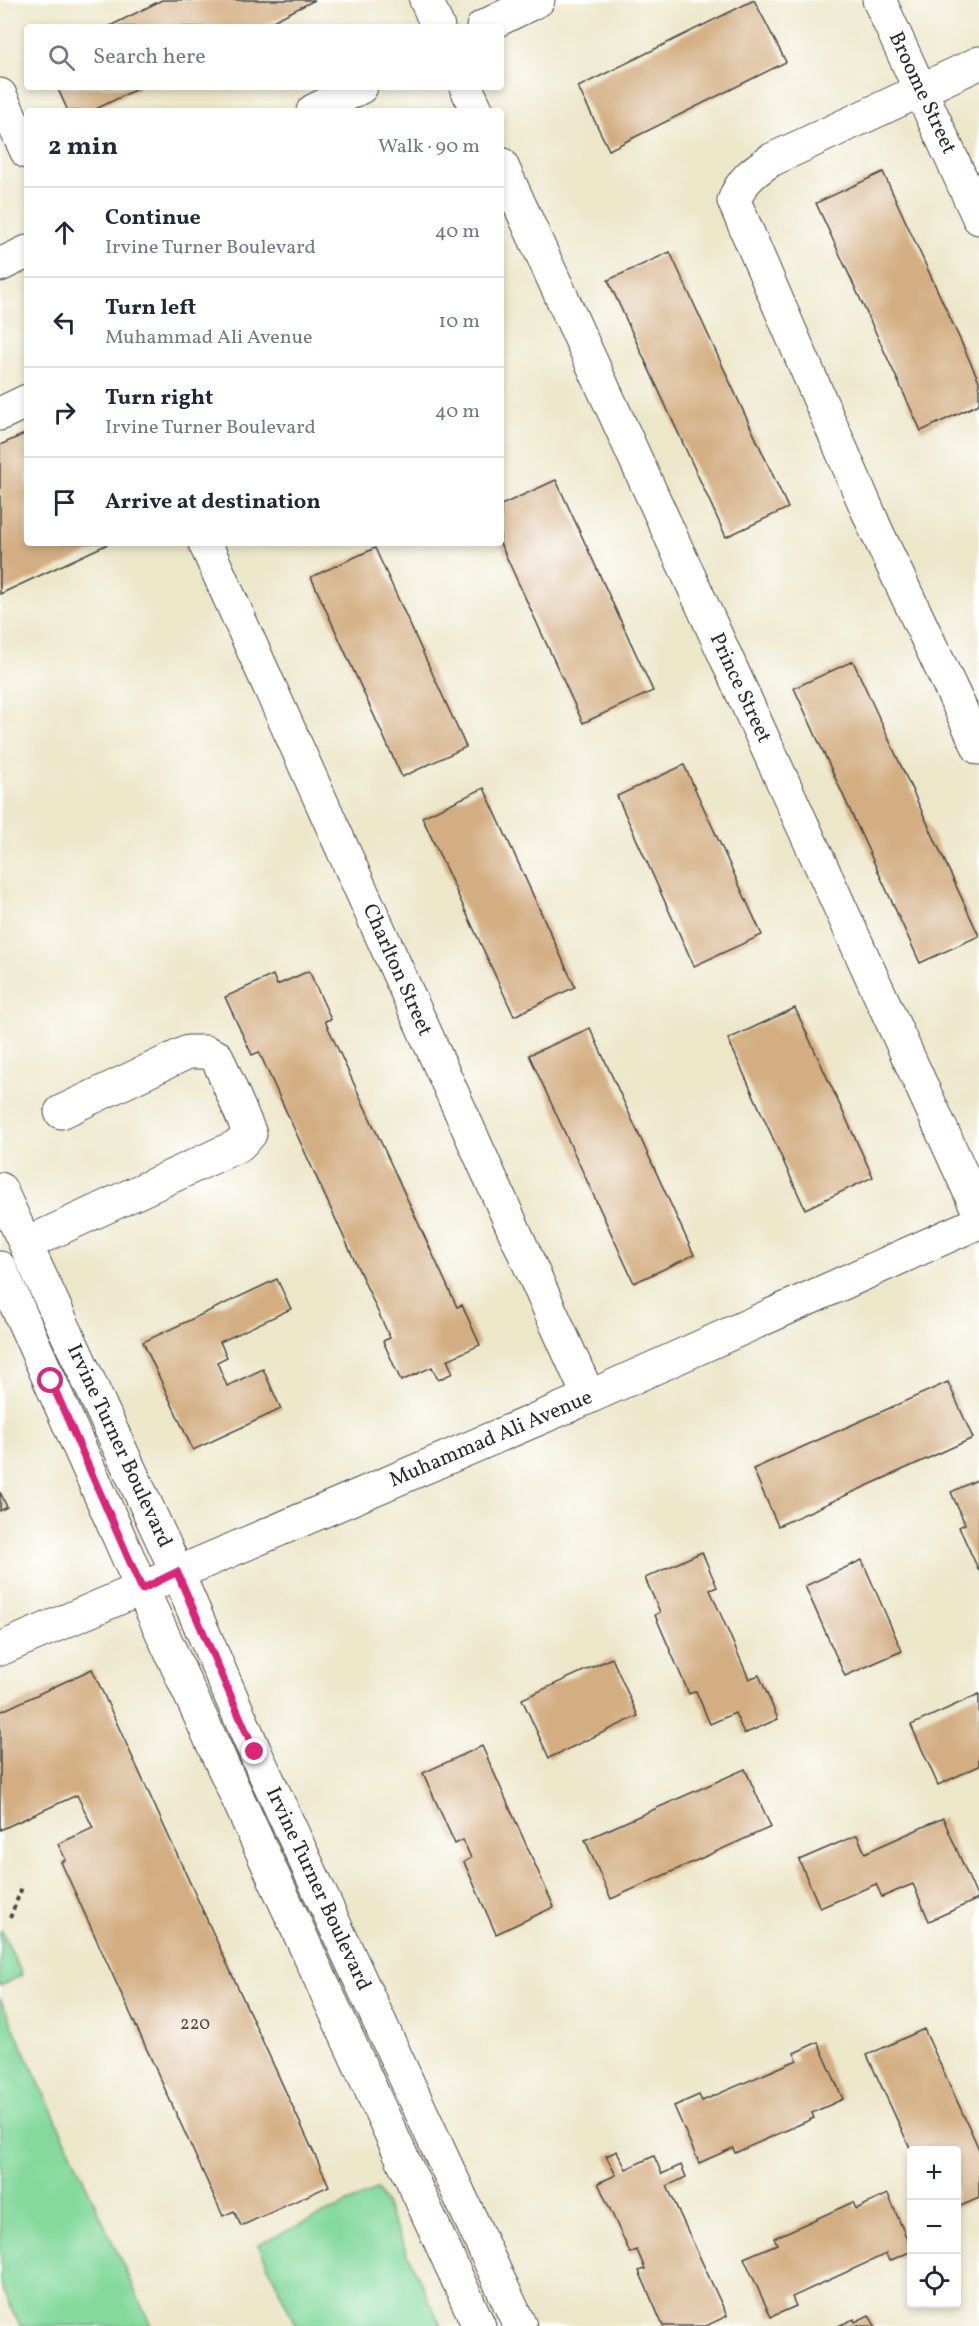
<!DOCTYPE html>
<meta charset="utf-8">
<style>
:root{--surface:#fff;--page:#f6f6f7;--text:#1f2937;--muted:#747a83;--line:#e0e1e3}
body{margin:0;font-family:Vollkorn,serif;background:var(--page);color:var(--text)}
.controls{position:absolute;right:18px;bottom:18px;display:grid;overflow:hidden;border-radius:6px;box-shadow:0 3px 9px #0003}
.controls button{width:54px;height:54px;display:grid;place-items:center;padding:0;border:0;border-bottom:2px solid var(--line);background:var(--surface);color:var(--text);font:30px sans-serif}
.stop{position:absolute;width:18px;height:18px;margin:-14px;border:4px solid #db2777;border-radius:50%;background:#fff}
.stop.end{background:#db2777;border-color:#fff;box-shadow:0 2px 6px #0008}
.list{margin:0;padding:0;list-style:none}
h2{display:flex;justify-content:space-between;align-items:center;height:78px;margin:0;padding:0 24px;font-size:26px}
h2 small{font-size:20px;font-weight:400;color:var(--muted)}
.list li{display:grid;grid-template-columns:39px 1fr auto;gap:18px;align-items:center;box-sizing:border-box;height:90px;padding:0 24px;border-top:2px solid var(--line)}
.list b{display:block;font-size:22px;white-space:nowrap}
.list p{margin:0;font-size:20px;white-space:nowrap;color:var(--muted)}
.list em{font-size:20px;font-style:normal;color:var(--muted)}
.icon{flex:none;width:33px;height:33px;fill:none;stroke:currentColor;stroke-width:2;stroke-linecap:round;stroke-linejoin:round}
.map{position:relative;flex:none;width:979px;height:2326px;overflow:hidden}
.search{position:absolute;background:var(--surface);box-shadow:0 3px 9px #0003;left:24px;top:24px;width:480px;height:66px;display:flex;align-items:center;gap:15px;box-sizing:border-box;padding:0 21px;border-radius:6px;color:var(--muted);font-size:22px}
.panel{position:absolute;background:var(--surface);box-shadow:0 3px 9px #0003;left:24px;top:108px;width:480px;height:438px;border-radius:6px}
.map>svg:first-child{display:block}
.green{fill:#84d99b;stroke:#588263;stroke-width:1.5}
.building{fill:#d3ae82}
.lines{fill:none;stroke-linecap:round;stroke-linejoin:round}
.minor-casing{stroke:#484743;stroke-width:35}
.major-casing{stroke:#484743;stroke-width:35}
.path{stroke:#484743;stroke-width:4;stroke-dasharray:4.5 4.5;stroke-linecap:butt}
.minor{stroke:#fff;stroke-width:33}
.major{stroke:#fff;stroke-width:33}
.route{stroke:#db2777;stroke-width:8}
.labels{text-anchor:middle;dominant-baseline:central;stroke-width:5;stroke-linejoin:round;paint-order:stroke}
.number-label{font-size:18px;fill:#554c41}
.street-label{font-size:21px;fill:#2b2b2b;stroke:#fff}
</style>
<div class="map">
<svg width="979" height="2326" viewBox="0 0 979 2326">
<rect width="100%" height="100%" fill="#fff"/>
<filter id="ink" filterUnits="userSpaceOnUse"><feTurbulence type="fractalNoise" baseFrequency=".0167" numOctaves="2"/><feDisplacementMap in="SourceGraphic" scale="12" xChannelSelector="R" yChannelSelector="G"/><feConvolveMatrix kernelMatrix="1 2 1 2 8 2 1 2 1" color-interpolation-filters="sRGB"/></filter>
<filter id="wash" filterUnits="userSpaceOnUse"><feTurbulence type="fractalNoise" baseFrequency=".008" numOctaves="4" result="noise"/><feDisplacementMap in="SourceGraphic" scale="24" xChannelSelector="R" yChannelSelector="G"/><feGaussianBlur stdDeviation="1.35" result="paint"/><feColorMatrix in="noise" values="0 0 0 0 0 0 0 0 0 0 0 0 0 0 0 0 0 1.4 0 .05"/><feComposite in="paint" operator="in"/></filter>
<g filter="url(#wash)">
<rect width="100%" height="100%" fill="#ede7ca"/>
<g class="green">
<path d="M2 1931 22 1975 0 1986V1932Z"/>
<path d="M0 1998 151 2326H20L0 2283Z"/>
<path d="M378 2189 441 2326H296L258 2244Z"/>
</g>
<g id="blocks">
<g class="building">
<path d="M162 0H315L261 27H108Z"/>
<path d="M754 0 786 62 609 150 578 87Z"/>
<path d="M57 87H141L92 111H68Z"/>
<path d="M883 172 979 381V404L921 431 816 203Z"/>
<path d="M670 252 788 508 726 537 608 280Z"/>
<path d="M27 433V543H110L0 594V445Z"/>
<path d="M556 480 653 691 583 723 500 543 501 505Z"/>
<path d="M375 548 466 747 402 777 311 577Z"/>
<path d="M853 661 979 936 920 963 794 688Z"/>
<path d="M684 765 762 935 694 966 617 796Z"/>
<path d="M484 788 575 987 514 1016 422 817Z"/>
<path d="M309 971 331 1019 325 1021 457 1307 462 1305 480 1345 447 1360 453 1373 438 1380 432 1367 401 1381 383 1341 390 1338 259 1052 252 1055 225 997 273 975 277 985Z"/>
<path d="M795 1008 873 1177 805 1209 728 1039Z"/>
<path d="M590 1028 694 1255 634 1283 529 1055Z"/>
<path d="M277 1279 291 1309 220 1342 227 1357 217 1362 227 1386 263 1369 281 1409 193 1450 143 1342Z"/>
<path d="M948 1382 973 1438 778 1526 753 1469Z"/>
<path d="M979 1479V1571L959 1527 965 1524 951 1492Z"/>
<path d="M0 1492 7 1507 0 1511Z"/>
<path d="M702 1552 717 1587 710 1590 749 1679 759 1675 778 1719 744 1734 735 1713 710 1724 696 1691 689 1694 655 1615 660 1612 645 1578Z"/>
<path d="M862 1560 902 1651 845 1676 805 1586Z"/>
<path d="M612 1658 638 1716 549 1758 522 1699Z"/>
<path d="M92 1669 329 2186 241 2226 234 2211 223 2216 61 1862 66 1860 58 1844 93 1828 77 1795 0 1830V1712Z"/>
<path d="M979 1694V1766L938 1785 911 1725Z"/>
<path d="M482 1746 554 1907 496 1934 464 1862 471 1858 463 1840 455 1844 423 1773Z"/>
<path d="M745 1769 771 1827 611 1899 585 1840Z"/>
<path d="M943 1818 978 1899 929 1921 913 1884 882 1897 876 1884 820 1908 799 1860 857 1835 865 1853Z"/>
<path d="M924 2029 979 2149V2198L956 2208V2150H911L867 2055Z"/>
<path d="M818 2042 843 2099 812 2113 814 2118 735 2153 733 2148 699 2163 674 2106 699 2095 702 2101 797 2060 794 2053Z"/>
<path d="M617 2151 626 2169 654 2156 662 2174 681 2165 686 2177 667 2186 727 2316 706 2326H663L639 2271 645 2269 637 2250 630 2253 598 2183 616 2175 606 2156Z"/>
<path d="M888 2194 912 2251 889 2261 886 2254 792 2297 796 2306 771 2317 744 2258 777 2244 774 2238 853 2202 856 2209Z"/>
<path d="M869 2315 875 2326H838L854 2319 855 2322Z"/>
</g>
</g>
</g>
<g filter="url(#ink)">
<use href="#blocks" fill-opacity="0" stroke="#484743" stroke-width="1.5"/>
<g class="lines">
<defs>
<g id="minor">
<path d="M426 0 438 27"/>
<path d="M879 0 979 218"/>
<path d="M979 63 771 160C754 171 741 181 734 201L876 530 979 748"/>
<path d="M466 87 477 111"/>
<path d="M0 95 27 152"/>
<path d="M501 164 979 1212"/>
<path d="M0 414 27 401"/>
<path d="M205 543 589 1397"/>
<path d="M26 1244 239 1145 250 1134 217 1057 206 1052H188L61 1112"/>
<path d="M0 1649 589 1397 979 1222"/>
</g>
<g id="major">
<path d="M483 27 538 0"/>
<path d="M313 111 361 87"/>
<path d="M0 265 27 252"/>
<path d="M0 1189 177 1572 255 1752 520 2326"/>
<path d="M0 1268 142 1589 479 2326"/>
</g>
</defs>
<use href="#minor" class="minor-casing"/>
<use href="#major" class="major-casing"/>
<path class="path" d="M10 1918 23 1885"/>
<use href="#minor" class="minor"/>
<use href="#major" class="major"/>
</g>
</g>
<g class="lines" filter="url(#ink)">
<path class="route" d="M51 1381 142 1589 177 1572 255 1752"/>
</g>
<g class="labels">
<g class="number-label">
<text x="195" y="2024">220</text>
</g>
<g class="street-label">
<text transform="translate(922 93) rotate(65)">Broome Street</text>
<text transform="translate(740 688) rotate(65)">Prince Street</text>
<text transform="translate(397 970) rotate(66)">Charlton Street</text>
<text transform="translate(491 1439) rotate(-23)">Muhammad Ali Avenue</text>
<text transform="translate(119 1446) rotate(65)">Irvine Turner Boulevard</text>
<text transform="translate(318 1889) rotate(65)">Irvine Turner Boulevard</text>
</g>
</g>
</svg>
<div class="controls">
<button>+</button>
<button>−</button>
<button><svg class="icon" aria-label="locate" viewBox="0 0 24 24"><circle cx="12" cy="12" r="6"/><path d="M12 2v4M12 18v4M2 12h4M18 12h4"/></svg></button>
</div>
<div class="stop" style="left:51px;top:1381px"></div>
<div class="stop end" style="left:255px;top:1752px"></div>
<div class="search"><svg class="icon" aria-label="search" viewBox="0 0 24 24"><circle cx="10" cy="10" r="6"/><path d="M15 15l6 6"/></svg>Search here</div>
<section class="panel">
<h2>2 min<small>Walk · 90 m</small></h2>
<ul class="list">
<li><svg class="icon" aria-label="ahead" viewBox="0 0 24 24"><path d="M12 20V5M6 11l6-6 6 6"/></svg><div><b>Continue</b><p>Irvine Turner Boulevard</p></div><em>40 m</em></li>
<li><svg class="icon" aria-label="left" viewBox="0 0 24 24"><path d="M17 20v-9H6M10 6l-5 5 5 5"/></svg><div><b>Turn left</b><p>Muhammad Ali Avenue</p></div><em>10 m</em></li>
<li><svg class="icon" aria-label="right" viewBox="0 0 24 24"><path d="M7 20v-9h11M14 6l5 5-5 5"/></svg><div><b>Turn right</b><p>Irvine Turner Boulevard</p></div><em>40 m</em></li>
<li><svg class="icon" aria-label="arrive" viewBox="0 0 24 24"><path d="M6 21V4h12l-3 4 3 4H6"/></svg><div><b>Arrive at destination</b></div></li>
</ul>
</section>
</div>
